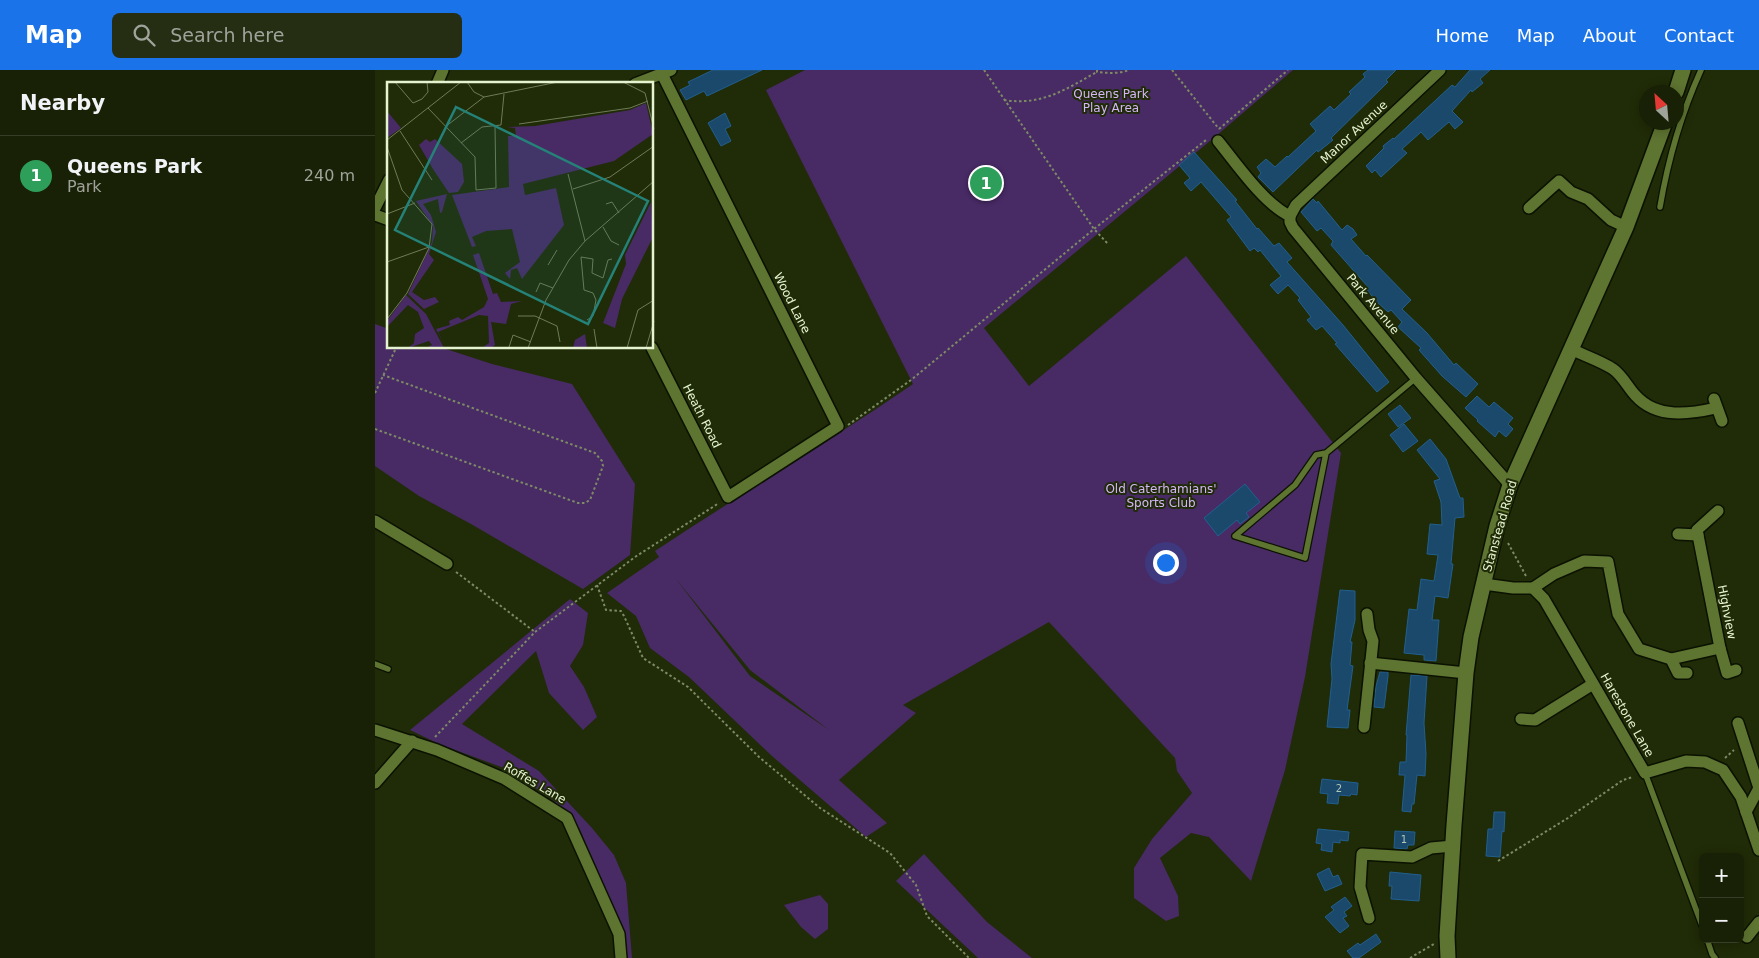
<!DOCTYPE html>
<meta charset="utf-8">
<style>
:root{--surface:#182005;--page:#252d13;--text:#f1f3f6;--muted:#9fa39a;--line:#363e27;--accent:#1a73e8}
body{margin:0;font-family:"DejaVu Sans",sans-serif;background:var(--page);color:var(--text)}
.controls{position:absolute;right:15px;bottom:15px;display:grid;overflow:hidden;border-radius:8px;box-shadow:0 2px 12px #0003}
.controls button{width:45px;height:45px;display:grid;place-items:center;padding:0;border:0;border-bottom:1px solid var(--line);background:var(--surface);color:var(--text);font:25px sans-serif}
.compass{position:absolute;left:1264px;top:15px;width:45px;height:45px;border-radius:50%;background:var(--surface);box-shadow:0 2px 12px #0003;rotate:334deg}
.you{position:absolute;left:790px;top:492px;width:18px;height:18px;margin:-12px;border:4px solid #fff;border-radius:50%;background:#1a73e8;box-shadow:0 0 0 8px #1a73e833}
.badge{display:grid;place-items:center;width:32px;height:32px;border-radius:50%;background:var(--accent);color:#fff;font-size:16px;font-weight:700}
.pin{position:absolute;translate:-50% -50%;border:2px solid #fff;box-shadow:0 1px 5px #0006}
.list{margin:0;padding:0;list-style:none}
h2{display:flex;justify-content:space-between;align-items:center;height:65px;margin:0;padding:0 20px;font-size:21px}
h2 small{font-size:16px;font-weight:400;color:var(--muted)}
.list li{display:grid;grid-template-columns:32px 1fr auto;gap:15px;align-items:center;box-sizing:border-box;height:80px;padding:0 20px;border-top:1px solid var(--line)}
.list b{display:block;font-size:19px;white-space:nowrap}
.list p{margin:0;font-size:16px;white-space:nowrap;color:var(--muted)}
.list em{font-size:16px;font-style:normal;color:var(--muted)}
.icon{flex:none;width:28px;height:28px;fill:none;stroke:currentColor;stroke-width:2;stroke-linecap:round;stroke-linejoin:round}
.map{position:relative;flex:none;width:1384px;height:888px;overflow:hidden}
header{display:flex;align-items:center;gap:30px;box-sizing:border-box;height:70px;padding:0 25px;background:var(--accent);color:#fff}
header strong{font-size:24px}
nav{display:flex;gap:28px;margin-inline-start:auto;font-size:18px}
.search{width:350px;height:45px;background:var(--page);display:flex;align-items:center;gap:12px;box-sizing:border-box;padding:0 18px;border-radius:8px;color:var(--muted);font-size:19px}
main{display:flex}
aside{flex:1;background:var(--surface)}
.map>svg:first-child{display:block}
.green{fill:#482a65;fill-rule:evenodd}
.building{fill:#1b496c;stroke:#225f8e}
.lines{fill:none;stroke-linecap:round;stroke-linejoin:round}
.lane-casing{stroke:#0b1201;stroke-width:8}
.street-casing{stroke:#0b1201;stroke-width:14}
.secondary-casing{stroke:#0b1201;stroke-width:18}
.path{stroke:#7d8a66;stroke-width:2;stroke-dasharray:2.5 2.5;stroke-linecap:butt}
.lane{stroke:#5e7431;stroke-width:5.5}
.street{stroke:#5e7431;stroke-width:11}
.secondary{stroke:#5e7431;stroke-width:15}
.labels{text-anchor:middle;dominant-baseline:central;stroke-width:4;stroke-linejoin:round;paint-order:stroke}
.number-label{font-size:10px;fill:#b2c8b7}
.park-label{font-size:12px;fill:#d5b7f9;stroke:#202b07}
.street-label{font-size:12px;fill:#e5f3d0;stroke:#202b07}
.inset-road{fill:none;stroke:#6f7b57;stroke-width:1}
.view{fill:#248278;fill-opacity:0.15;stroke:#248278;stroke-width:2.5}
.inset-edge{fill:none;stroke:#e5f3d0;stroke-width:2.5}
</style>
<header>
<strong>Map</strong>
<div class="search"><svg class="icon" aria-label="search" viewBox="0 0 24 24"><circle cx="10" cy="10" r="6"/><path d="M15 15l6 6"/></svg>Search here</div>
<nav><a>Home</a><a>Map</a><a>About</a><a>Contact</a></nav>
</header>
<main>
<aside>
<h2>Nearby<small></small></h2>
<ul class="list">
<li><span class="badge" style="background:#2e9e5b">1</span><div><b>Queens Park</b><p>Park</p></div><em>240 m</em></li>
</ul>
</aside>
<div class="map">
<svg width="1384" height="888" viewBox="0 0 1384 888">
<rect width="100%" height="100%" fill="#202b07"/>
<g class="green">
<path d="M430 0H918L841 66 609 258 654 316 811 186 966 383 930 607 910 700 876 811 834 767 816 763 785 788 803 826 804 846 791 851 759 828V798L777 769 817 723 802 701 800 688 674 552 528 635 541 643 464 710 512 753 491 767 397 686 314 607 275 578 261 546 232 523 284 487 280 481C366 424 454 372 538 314L391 20ZM301 509 375 600 454 660 375 606Z"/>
<path d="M0 254 14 259V278H68L117 294 197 314 260 414 255 485 208 519 96 454 44 426 0 396Z"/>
<path d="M195 529 213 543 208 575 195 596 209 617 222 647 208 660 174 623 161 581 87 654 164 701 217 758 239 785 251 813 257 888H248L245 852 204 758 179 731 137 701 64 674 35 660Z"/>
<path d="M549 784 612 852 657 888H603L521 811Z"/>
<path d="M445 825 453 834V859L440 869 426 857 409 835Z"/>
</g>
<g class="building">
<path d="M338 0H387L332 26 329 21 311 30 305 20 315 15 313 12Z"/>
<path d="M993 0H1021L1011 10 1013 12 956 68 958 70 943 82 942 80 898 122 883 107 886 103 882 97 891 89 900 97 912 86 913 87 941 61 935 54 955 36 959 40 976 24 974 22 990 7 988 4Z"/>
<path d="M1095 0H1115L1105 9 1108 13 1097 22 1096 20 1077 41 1088 52 1080 59 1074 52 1053 70 1046 62 1027 79 1032 83 1006 107 1000 100 997 103 991 96 1009 78 1008 76 1018 68 1019 69 1077 15 1080 17Z"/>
<path d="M350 43 356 56 350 59 356 71 346 76 333 53Z"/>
<path d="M819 82 862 130 860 131 882 159 883 158 899 176 904 173 917 188 912 192 968 255 1014 312 1002 322 960 274 962 273 947 256 941 260 932 250 936 247 923 230 925 228 913 215 903 224 895 215 906 206 885 180 883 182 879 178 875 181 852 150 856 147 826 112 816 121 809 113 815 108 804 95Z"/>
<path d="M938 129 942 133 943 131 967 160 972 155 978 159 982 165 976 169 991 186 992 185 1036 230 1027 239 1052 263 1079 295 1081 293 1103 314 1091 327 1067 306 1044 280 1046 278 1023 257 1027 252 1016 240 1013 242 1002 232 992 220 993 217 956 175 958 171 946 158 942 161 926 142Z"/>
<path d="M1102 326 1114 337 1119 332 1138 348 1133 354 1138 359 1131 367 1124 361 1120 367 1102 351 1103 350 1090 338Z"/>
<path d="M1025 335 1036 348 1023 357 1013 344Z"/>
<path d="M1029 354 1043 371 1028 382 1015 365Z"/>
<path d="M1055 369 1071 389 1085 428H1088L1089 447 1080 448 1076 494H1078L1073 528 1060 526 1057 550H1064L1061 591 1049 590V585L1029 583 1034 539 1042 540 1046 509 1059 511 1063 485 1052 484 1055 454 1067 455 1066 432 1059 411 1065 409 1042 380Z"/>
<path d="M870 414 885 432 871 443 874 447 865 454 862 450 843 466 829 448Z"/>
<path d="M965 520 980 521V550L975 572H977L975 595 978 596 972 640H975L973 658 952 657 957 609 956 594Z"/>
<path d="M1005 602H1013V606L1009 638 999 637 1001 616Z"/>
<path d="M1036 605 1052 606 1049 653 1051 684 1050 706 1042 705 1039 734H1037L1036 742 1027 741 1030 705H1024L1025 692H1031L1032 665H1031Z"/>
<path d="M947 709 983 713 982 725 976 724 975 726 964 725 963 734 952 733 953 724 945 723Z"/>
<path d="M1119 742H1130L1129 762 1127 761 1125 787 1111 786 1113 759H1118Z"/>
<path d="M943 759 974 762 973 771 965 770V773L958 772 957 782 946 780 947 774 941 773Z"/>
<path d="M1020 761 1040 762 1039 775H1033L1032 779 1019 778Z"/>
<path d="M954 798 958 807 963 805 967 814 950 821 942 804Z"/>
<path d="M1015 802 1046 805 1044 831 1016 829 1017 816H1014Z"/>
<path d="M970 827 977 836 969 842 972 846 968 848 974 856 965 863 950 847 959 840 956 837Z"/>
<path d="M1001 864 1006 872 984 888H978L972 881 983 873 985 875Z"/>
</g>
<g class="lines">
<defs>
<g id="lane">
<path d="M1285 137C1293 90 1306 44 1326 0"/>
<path d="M951 383 930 488 860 466 920 415 941 385 951 383 1041 308"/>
<path d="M0 594 13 599"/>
<path d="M1270 703 1328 858"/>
<path d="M1332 869 1337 884 1340 888"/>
</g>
<g id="street">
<path d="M62 14 68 0"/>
<path d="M260 14 296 0"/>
<path d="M843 71C861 93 889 134 915 146V152L918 158 1041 308 1135 415"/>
<path d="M0 138 14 110"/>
<path d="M1154 138 1184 111 1196 122 1213 129 1236 150 1251 157"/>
<path d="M0 145 14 150"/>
<path d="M915 146 921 135 1065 0"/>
<path d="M277 278 353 427 463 356 287 4"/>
<path d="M1196 279C1210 286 1226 291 1238 299 1248 306 1253 318 1261 326 1282 349 1315 344 1341 338"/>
<path d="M1339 329 1347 351"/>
<path d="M0 451 72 494"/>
<path d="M1303 464 1323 465"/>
<path d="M1109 514 1138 518H1158"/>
<path d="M1158 518 1179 504 1209 491 1233 492 1243 544 1264 579 1296 589 1345 578 1322 460 1343 441"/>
<path d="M1158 518 1169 529 1270 703 1311 691 1330 692 1348 700 1366 727 1384 780"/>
<path d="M1345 578 1352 603 1361 600"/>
<path d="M1296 589 1303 603H1312"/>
<path d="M995 593 1091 603"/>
<path d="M1146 649 1160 650 1218 614"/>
<path d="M1363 653 1384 718 1371 742"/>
<path d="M989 657 998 571 994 560 992 544"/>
<path d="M0 660 62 680 130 709 192 748 244 864 246 888"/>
<path d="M0 713 37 671"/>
<path d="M994 848 985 817 987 784 1037 787 1056 778 1078 776"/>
<path d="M1372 867 1384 852"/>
</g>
<g id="secondary">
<path d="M1301 22 1308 0"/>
<path d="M1073 888 1072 866 1079 755 1091 603 1096 567 1122 456 1135 415 1251 157 1290 52"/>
</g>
</defs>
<use href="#lane" class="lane-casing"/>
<use href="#street" class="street-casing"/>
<use href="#secondary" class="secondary-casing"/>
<g class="path">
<path d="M609 0 719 159 733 174"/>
<path d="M722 0V2C733 3 744 4 754 0"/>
<path d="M797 0 844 59"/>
<path d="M629 30C667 36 691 19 722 2"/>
<path d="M844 59 913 0"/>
<path d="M0 323 21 278"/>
<path d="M473 355 536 310 719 159 831 70"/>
<path d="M0 359 203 433H210L215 430 228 396 227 391 220 383 8 305"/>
<path d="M1133 473 1151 506"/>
<path d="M81 502 160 562"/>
<path d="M222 515 231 540 246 541 249 546 268 588 313 617 384 687 445 738 515 783 541 815 552 846 594 888"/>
<path d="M60 667 160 562 260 487 344 433"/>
<path d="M1350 688 1359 680"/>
<path d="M1123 791 1193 748 1248 710 1258 707"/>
<path d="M1035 888 1059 874"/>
</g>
<use href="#lane" class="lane"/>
<use href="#street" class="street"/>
<use href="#secondary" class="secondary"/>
</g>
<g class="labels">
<g class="number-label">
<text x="964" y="718">2</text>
<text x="1029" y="769">1</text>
</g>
<g class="park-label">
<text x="736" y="24">Queens Park<tspan x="736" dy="14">Play Area</tspan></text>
<text x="786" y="419">Old Caterhamians'<tspan x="786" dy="14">Sports Club</tspan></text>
</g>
<g class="street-label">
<text transform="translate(979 62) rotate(-43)">Manor Avenue</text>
<text transform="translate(417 233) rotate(63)">Wood Lane</text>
<text transform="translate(998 234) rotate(50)">Park Avenue</text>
<text transform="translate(327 346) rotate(63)">Heath Road</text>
<text transform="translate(1125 456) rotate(-74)">Stanstead Road</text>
<text transform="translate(1352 542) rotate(79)">Highview</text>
<text transform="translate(1252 645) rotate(60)">Harestone Lane</text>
<text transform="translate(160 713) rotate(30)">Roffes Lane</text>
</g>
</g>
<g transform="translate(12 12)">
<rect width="266" height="266" fill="#202b07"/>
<path d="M259 21 266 52 227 79 136 102 138 113 169 106 177 143 135 197 130 186 124 188 123 197 118 191 133 180 125 147 99 149 85 155 89 164 85 165 65 113 122 105 121 54H129L128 46 120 45 148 44 243 28ZM0 29 14 46 0 56ZM39 57 43 60 48 57 75 82 77 100 71 110 62 111 46 87 32 63ZM60 112 55 130 53 131 51 117 36 122 44 133 49 150 42 172 47 178 25 210 37 218 48 215 52 220 37 227 21 212 45 160 46 144 29 119ZM264 120 266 155 235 217 228 246 216 241 239 182 238 173ZM92 171 106 212 110 211 114 220 135 219 124 222 119 242 104 240 108 263 104 266H95L102 261 101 234 92 233 51 250 59 266 49 247 63 243 62 239 71 235 75 238 97 225 101 217 86 173ZM19 213 39 232 57 266H38L45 263 42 259 21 266 27 261 28 252 37 246 31 230 21 223 0 245V239ZM198 252 200 266H186L188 258Z" fill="#482a65"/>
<path class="inset-road" d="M8 0 26 21 35 17 41 10 40 0M80 0 87 10 97 15 171 0M236 0 258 11 267 47M41 26 88 75 89 108 109 106 108 45M132 42 243 26 261 19M58 45 97 15M13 49 45 98M0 58 74 0M74 61 95 45 114 43 117 12M0 65 15 108 45 142 42 166 20 211 0 237M181 92 198 159M186 107 223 95 267 64M219 122 225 120 232 131M0 132 28 121M216 145 224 159 232 163M194 175 197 208 206 211 209 218 206 234 200 238M194 175 206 177 205 191 216 196 221 178 225 177M0 180 42 165M161 183 170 168M149 210 153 201 166 206M131 234H148L170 244 173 260M207 247 210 266M122 265 126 253 144 260M141 266 159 218 182 178 198 159 267 99M240 266 251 228 267 218M259 266 267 239"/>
<path class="view" d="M69 25 261 119 201 242 8 148Z"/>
<rect width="266" height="266" class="inset-edge"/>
</g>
</svg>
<div class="controls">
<button>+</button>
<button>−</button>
</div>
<svg class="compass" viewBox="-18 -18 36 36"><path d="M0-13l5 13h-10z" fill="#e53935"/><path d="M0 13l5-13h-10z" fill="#9fa39a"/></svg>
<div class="you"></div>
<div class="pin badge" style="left:611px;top:113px;background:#2e9e5b">1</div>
</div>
</main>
